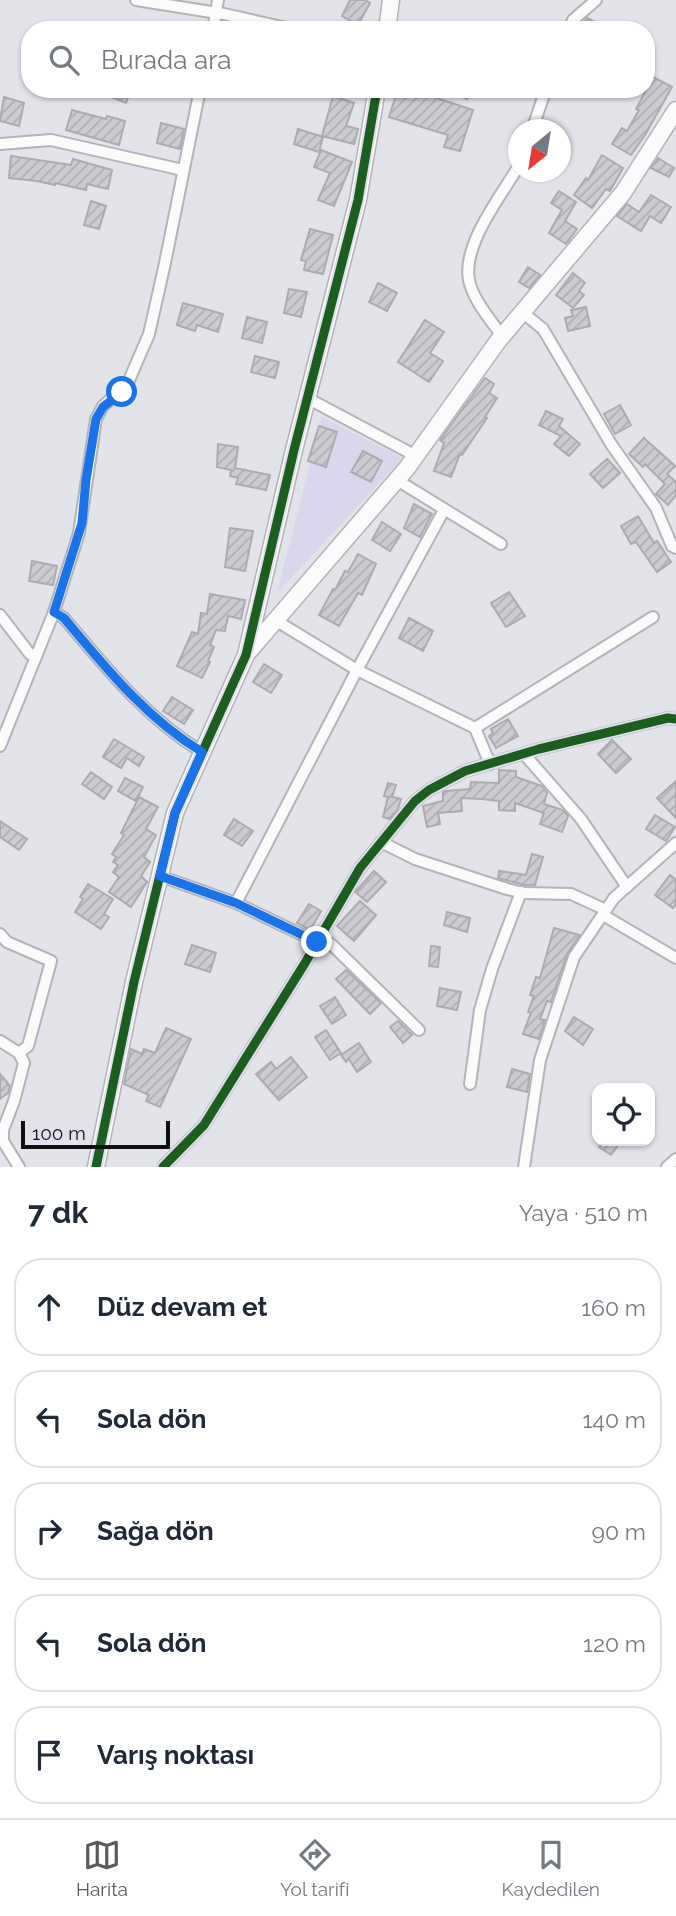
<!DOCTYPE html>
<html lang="tr">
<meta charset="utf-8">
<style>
:root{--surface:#fff;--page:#f2f2f3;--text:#1f2937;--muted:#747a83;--line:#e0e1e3;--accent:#59595e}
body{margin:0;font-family:Raleway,sans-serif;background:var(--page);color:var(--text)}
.controls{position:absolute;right:21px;bottom:21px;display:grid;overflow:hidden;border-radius:14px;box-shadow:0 2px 5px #0004}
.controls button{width:63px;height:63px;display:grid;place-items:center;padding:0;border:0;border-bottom:2px solid var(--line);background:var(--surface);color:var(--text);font:35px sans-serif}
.compass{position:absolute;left:508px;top:119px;width:63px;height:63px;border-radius:50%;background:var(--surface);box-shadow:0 2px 5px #0004;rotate:210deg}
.scale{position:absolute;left:21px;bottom:18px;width:149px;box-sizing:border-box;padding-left:7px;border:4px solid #0f0f13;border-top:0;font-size:19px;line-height:24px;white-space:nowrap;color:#0f0f13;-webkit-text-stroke:5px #e0e0ed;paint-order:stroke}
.stop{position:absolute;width:21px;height:21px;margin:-16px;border:5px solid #1a73e8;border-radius:50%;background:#fff}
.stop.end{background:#1a73e8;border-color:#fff;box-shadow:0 2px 7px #0008}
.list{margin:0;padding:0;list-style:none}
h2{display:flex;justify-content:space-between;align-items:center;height:91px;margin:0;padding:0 28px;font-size:30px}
h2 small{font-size:23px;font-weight:400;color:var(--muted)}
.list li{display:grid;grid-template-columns:46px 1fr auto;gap:21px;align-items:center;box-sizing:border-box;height:98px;margin:0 14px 14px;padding:0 14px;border:2px solid var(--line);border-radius:28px}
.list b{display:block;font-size:26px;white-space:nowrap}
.list em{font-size:23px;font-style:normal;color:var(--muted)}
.icon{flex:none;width:38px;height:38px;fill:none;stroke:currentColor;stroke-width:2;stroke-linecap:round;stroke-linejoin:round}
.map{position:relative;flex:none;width:676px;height:1167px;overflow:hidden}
.search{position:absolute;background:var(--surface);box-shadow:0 2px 5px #0004;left:21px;right:21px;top:21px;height:77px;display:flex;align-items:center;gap:18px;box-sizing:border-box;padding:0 24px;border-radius:28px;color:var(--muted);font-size:26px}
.sheet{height:651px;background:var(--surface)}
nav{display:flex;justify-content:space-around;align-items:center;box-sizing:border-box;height:98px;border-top:2px solid var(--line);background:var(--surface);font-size:19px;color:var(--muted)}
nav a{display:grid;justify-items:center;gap:4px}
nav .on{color:var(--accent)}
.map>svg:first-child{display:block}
.green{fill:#d9d7ec}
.building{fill:url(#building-hatch);stroke:#ababb1;stroke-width:2}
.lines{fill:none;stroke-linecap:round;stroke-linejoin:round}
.street-casing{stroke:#b3b3b8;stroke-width:14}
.secondary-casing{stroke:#b3b3b8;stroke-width:19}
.street{stroke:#fbfbfc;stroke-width:10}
.secondary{stroke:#fbfbfc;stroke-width:16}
.cycleway-casing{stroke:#e0e0ed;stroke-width:13}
.cycleway{stroke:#1b5e20;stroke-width:9}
.route{stroke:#1a73e8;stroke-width:9}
</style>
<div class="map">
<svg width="676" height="1167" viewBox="0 0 676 1167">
<defs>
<pattern id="building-hatch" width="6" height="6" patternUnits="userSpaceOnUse" patternTransform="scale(1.75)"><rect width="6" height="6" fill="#cdccd2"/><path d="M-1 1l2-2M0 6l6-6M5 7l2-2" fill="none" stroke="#afaeb3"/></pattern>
</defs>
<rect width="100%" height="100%" fill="#e3e3ea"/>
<path class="green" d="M322 417 403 458 277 593Z"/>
<g class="building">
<path d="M350 0H365L370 3 358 25 342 16Z"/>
<path d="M587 18 611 30H578Z"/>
<path d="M653 77 672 87 645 135 631 155 612 144 622 128 627 131 639 110 636 109Z"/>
<path d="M91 89H131L126 103Z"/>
<path d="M398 89H419L418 92 473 110 460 151 444 147 448 135 389 117Z"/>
<path d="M449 89H472L467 99Z"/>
<path d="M333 96 354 103 346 126 358 129 354 144 322 136Z"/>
<path d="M4 97 24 103 19 126 0 121Z"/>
<path d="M72 110 106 119 107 116 125 121 119 145 66 130Z"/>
<path d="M161 123 184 129 180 149 157 143Z"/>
<path d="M298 129 323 137 319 152 294 144Z"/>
<path d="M321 150 352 162 334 206 318 200 330 173 314 167Z"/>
<path d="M602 155 623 168 610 191 606 189 592 208 574 195 586 178 588 180Z"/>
<path d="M11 156 71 165 73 159 112 170 108 189 87 184 86 190 55 183V185L37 181 9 178Z"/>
<path d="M658 158 674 168 669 177 651 168Z"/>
<path d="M559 191 576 202 565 221 577 229 566 244 549 233 562 210 551 203Z"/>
<path d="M651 195 671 207 661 223 650 216 641 231 617 216 627 204 639 212Z"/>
<path d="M91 201 106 206 99 229 84 225Z"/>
<path d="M310 229 333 235 323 274 304 270 306 261 301 260Z"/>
<path d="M528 267 540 275 529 288 519 282Z"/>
<path d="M573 273 585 283 579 291 584 295 573 308 556 295Z"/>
<path d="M378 283 397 293 387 311 369 302Z"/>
<path d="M289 289 307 292 301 317 284 313Z"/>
<path d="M183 303 223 314 218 332 197 325 195 331 177 325Z"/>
<path d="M586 307 590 326 568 331 565 318 573 316 571 310Z"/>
<path d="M247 317 267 322 262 343 242 338Z"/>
<path d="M425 320 444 332 430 353 443 361 429 382 398 362Z"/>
<path d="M255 356 279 362 275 378 251 372Z"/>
<path d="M485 378 494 384 489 393 497 398 485 417 487 418 462 455 460 454 451 477 434 471 444 443 440 440Z"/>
<path d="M620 405 631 425 615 434 604 414Z"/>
<path d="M546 411 563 419 559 426 580 444 569 456 554 444 561 436 539 425Z"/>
<path d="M319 426 337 432 326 467 308 461Z"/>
<path d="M644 438 675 466 667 474 676 482V495L668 505 656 494 665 484 645 464 643 467 629 454Z"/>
<path d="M218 444 238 447 235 468 270 475 266 490 236 484 238 478 230 476 231 470 217 467Z"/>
<path d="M363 451 382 461 371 482 351 472Z"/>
<path d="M607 459 620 473 603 488 590 474Z"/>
<path d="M414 504 432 514 420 537 404 528Z"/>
<path d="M638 516 654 543 657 541 671 562 657 572 636 542 631 544 621 526Z"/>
<path d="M382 522 401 534 390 551 372 540Z"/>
<path d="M230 528 253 531 245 571 225 567Z"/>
<path d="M358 554 376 564 362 595 358 593 339 626 319 615 333 589 335 590 345 571 348 572Z"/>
<path d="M32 561 57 566 53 585 29 581Z"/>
<path d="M509 592 525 616 506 627 491 603Z"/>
<path d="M210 594 245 600 241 619 228 616 225 631 216 630 210 645 214 647 208 661 210 662 202 678 177 666 192 632 198 634 201 613 207 614Z"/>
<path d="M409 618 433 631 423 651 399 638Z"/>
<path d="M264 664 282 675 271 693 253 682Z"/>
<path d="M172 697 193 710 184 724 163 711Z"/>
<path d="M508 719 518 736 496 748 489 736 493 733 491 729Z"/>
<path d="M114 739 144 757 139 766 127 758 121 768 103 757Z"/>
<path d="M612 740 631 759 616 773 598 754Z"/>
<path d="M499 770 516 771V777L542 786 547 793 544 804 563 810 568 816 562 832 540 824 544 813 515 803V811L499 810V801L482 799 461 798 462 811 438 813 440 824 427 827 423 806 443 801V792L445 791 470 789 471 782 499 783Z"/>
<path d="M91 772 112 787 104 799 82 784Z"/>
<path d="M125 778 143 787 136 801 118 791Z"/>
<path d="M676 781V818L657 798Z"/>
<path d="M388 783 396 785 392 797 401 799 398 809 390 819 383 817 388 797 384 796Z"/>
<path d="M139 797 158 807 146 829 156 835 144 857 150 862 141 876 147 882 131 907 109 892 119 877 113 872 118 865 113 862 116 857 112 854 124 835 121 833Z"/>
<path d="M655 815 675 827 666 841 646 829Z"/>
<path d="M234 819 253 831 242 846 224 835Z"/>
<path d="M0 821 27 839 19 850 0 837Z"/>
<path d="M532 854 543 857 535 885H525L498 878 499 871 526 875Z"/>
<path d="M374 871 386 882 367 902 355 892Z"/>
<path d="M670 875 676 880V904L673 908 655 895Z"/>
<path d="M88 884 113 899 104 914 109 917 101 929 75 912 83 899 80 897Z"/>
<path d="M360 901 376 915 354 941 337 926Z"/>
<path d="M309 904 321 911 310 930 297 923Z"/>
<path d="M447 912 470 918 467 932 444 925Z"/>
<path d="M554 928 580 935 567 954 551 1002 547 1001 540 1019 545 1020 539 1039 523 1034 531 1013 528 1012 534 996 530 995 536 977 540 978Z"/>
<path d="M192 945 216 953 210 972 185 964Z"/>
<path d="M431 946 440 947 438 967 429 966Z"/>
<path d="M346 970 381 1003 370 1014 336 979Z"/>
<path d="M440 988 461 992 457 1010 437 1006Z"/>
<path d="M335 997 346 1015 332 1024 320 1006Z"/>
<path d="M574 1017 593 1029 583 1045 565 1031Z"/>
<path d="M398 1021 412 1035 403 1043 390 1027Z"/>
<path d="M166 1028 191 1039 160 1107 146 1101 149 1095 124 1084 131 1049 142 1054 144 1049 155 1053Z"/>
<path d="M326 1030 341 1053 330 1060 315 1037Z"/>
<path d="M359 1043 371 1062 357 1072 349 1059 346 1062 341 1055Z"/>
<path d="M291 1057 307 1077 279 1100 256 1074 271 1062 276 1069Z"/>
<path d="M512 1069 530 1074 527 1092 507 1087Z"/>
<path d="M0 1074 10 1086 8 1093 0 1099Z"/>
<path d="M604 1141H621L611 1155 599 1147Z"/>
</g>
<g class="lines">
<defs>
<g id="street">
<path d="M136 0 224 14 295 30"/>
<path d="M213 30 218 0"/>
<path d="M569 30 573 20 596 0"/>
<path d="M532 130 546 89"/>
<path d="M0 144 51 140 183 170"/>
<path d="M522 312 543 329 611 444 656 508 672 546 676 548"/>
<path d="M502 336C490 319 473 300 469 280 462 245 501 196 518 167"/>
<path d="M307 398 416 456"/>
<path d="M397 480 501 544"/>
<path d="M54 612 64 618C106 668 146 718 202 752"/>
<path d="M0 615 30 654 36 657"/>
<path d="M275 620 357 670 475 728 490 764"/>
<path d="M475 728 653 617"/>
<path d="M0 746 54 612 79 533 96 419 103 406 127 385 149 334 165 263 200 89"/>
<path d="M524 754 581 819 627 887"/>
<path d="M381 842 415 859 507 889 524 893 571 894 606 910"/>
<path d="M160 876 236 903 317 942"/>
<path d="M236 903 357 670 444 510"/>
<path d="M603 915 676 958"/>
<path d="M0 934 7 942 51 961 28 1046 19 1053"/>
<path d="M320 937 332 945 419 1030"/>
<path d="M0 1041 19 1053 24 1063 14 1101 3 1130V1141L19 1167"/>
<path d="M470 1084 480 1010 492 969 521 892"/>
<path d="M163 1167 204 1125 305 963 360 868 415 801 429 790 465 771 539 749 668 718 676 719"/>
<path d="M524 1167 540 1060 574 957 614 898 676 843"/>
<path d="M667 1167 676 1159"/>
</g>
<g id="secondary">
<path d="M387 30 391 0"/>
<path d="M250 650 407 468 498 341 623 193 676 110"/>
<path d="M96 1167 134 982 175 813 246 655 294 450 358 200 377 89"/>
</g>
</defs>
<use href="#street" class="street-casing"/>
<use href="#secondary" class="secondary-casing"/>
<use href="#street" class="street"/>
<use href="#secondary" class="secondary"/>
<defs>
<g id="cycleway">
<path d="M96 1167 134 982 175 813 246 655 294 450 358 200 377 89"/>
<path d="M163 1167 204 1125 305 963 360 868 415 801 429 790 465 771 539 749 668 718 676 719"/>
</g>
</defs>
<use href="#cycleway" class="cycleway-casing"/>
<use href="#cycleway" class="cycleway"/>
</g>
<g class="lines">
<path class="route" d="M122 392 103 407 96 419 86 480 82 523 54 612 64 618C106 668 146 718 202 752L175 813 160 876 236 903 317 942"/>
</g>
</svg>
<div class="controls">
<button><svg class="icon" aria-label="locate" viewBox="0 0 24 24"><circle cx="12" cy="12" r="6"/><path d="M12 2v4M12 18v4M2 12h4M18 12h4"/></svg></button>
</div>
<svg class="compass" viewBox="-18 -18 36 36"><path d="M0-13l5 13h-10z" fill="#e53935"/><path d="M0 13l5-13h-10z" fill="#747a83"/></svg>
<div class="scale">100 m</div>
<div class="stop" style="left:122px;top:392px"></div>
<div class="stop end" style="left:317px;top:942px"></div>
<div class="search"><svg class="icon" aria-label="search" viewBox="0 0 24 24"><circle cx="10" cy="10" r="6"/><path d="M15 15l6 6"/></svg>Burada ara</div>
</div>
<section class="sheet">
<h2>7 dk<small>Yaya · 510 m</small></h2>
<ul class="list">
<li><svg class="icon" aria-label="ahead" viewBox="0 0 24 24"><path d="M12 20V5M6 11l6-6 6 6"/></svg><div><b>Düz devam et</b></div><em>160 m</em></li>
<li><svg class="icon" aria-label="left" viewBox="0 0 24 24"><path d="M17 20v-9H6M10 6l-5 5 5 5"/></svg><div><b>Sola dön</b></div><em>140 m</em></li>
<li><svg class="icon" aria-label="right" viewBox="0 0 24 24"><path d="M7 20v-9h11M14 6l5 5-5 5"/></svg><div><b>Sağa dön</b></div><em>90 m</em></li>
<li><svg class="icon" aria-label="left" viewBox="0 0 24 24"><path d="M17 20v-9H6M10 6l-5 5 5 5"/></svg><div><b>Sola dön</b></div><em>120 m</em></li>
<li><svg class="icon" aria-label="arrive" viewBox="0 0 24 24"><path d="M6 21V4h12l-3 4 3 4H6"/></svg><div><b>Varış noktası</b></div></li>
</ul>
</section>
<nav>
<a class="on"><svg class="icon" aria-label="map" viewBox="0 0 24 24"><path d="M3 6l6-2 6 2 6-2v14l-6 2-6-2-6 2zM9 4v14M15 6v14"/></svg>Harita</a>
<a><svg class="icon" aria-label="directions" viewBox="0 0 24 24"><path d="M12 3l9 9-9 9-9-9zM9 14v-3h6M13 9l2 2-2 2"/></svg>Yol tarifi</a>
<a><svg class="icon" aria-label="saved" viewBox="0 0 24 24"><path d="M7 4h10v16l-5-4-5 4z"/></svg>Kaydedilen</a>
</nav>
